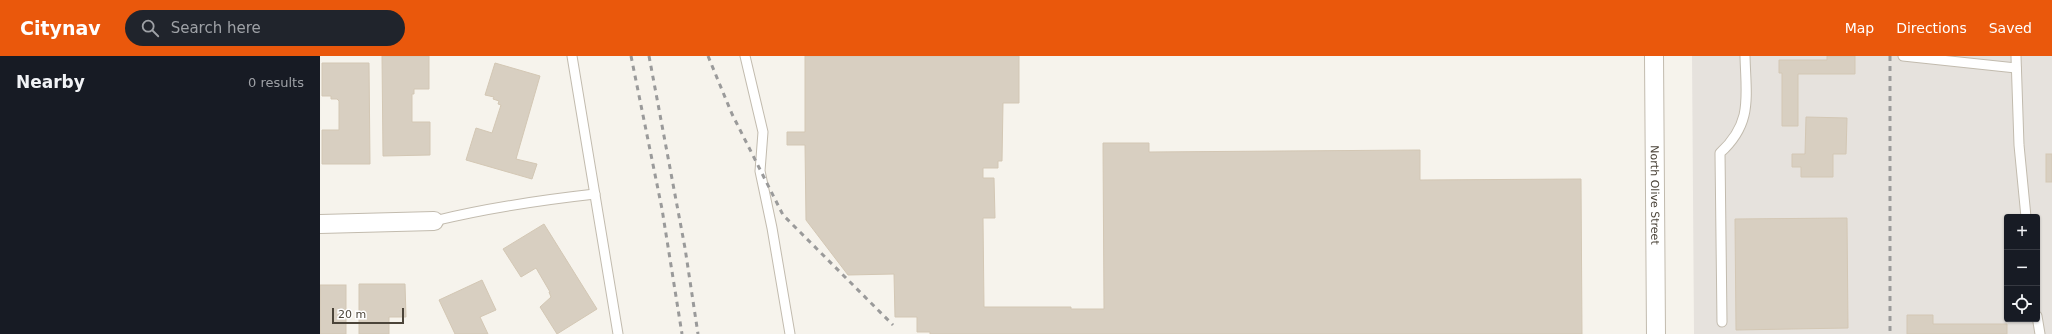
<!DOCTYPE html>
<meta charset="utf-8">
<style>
:root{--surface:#171b24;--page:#20242c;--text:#f1f3f6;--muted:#9ea1a6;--line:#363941;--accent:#ea580c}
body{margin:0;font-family:"DejaVu Sans",sans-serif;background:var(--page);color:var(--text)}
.controls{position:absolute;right:12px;bottom:12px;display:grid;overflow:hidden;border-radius:4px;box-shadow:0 1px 3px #0004}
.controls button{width:36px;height:36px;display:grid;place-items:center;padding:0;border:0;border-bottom:1px solid var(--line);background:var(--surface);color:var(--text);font:20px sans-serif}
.scale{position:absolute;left:12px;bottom:10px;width:72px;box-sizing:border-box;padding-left:4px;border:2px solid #4b4439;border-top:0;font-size:11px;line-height:14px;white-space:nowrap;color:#4b4439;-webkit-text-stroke:3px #fff;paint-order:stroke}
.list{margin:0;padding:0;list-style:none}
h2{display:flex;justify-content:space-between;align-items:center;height:52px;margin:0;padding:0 16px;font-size:17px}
h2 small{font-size:13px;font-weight:400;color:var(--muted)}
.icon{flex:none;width:22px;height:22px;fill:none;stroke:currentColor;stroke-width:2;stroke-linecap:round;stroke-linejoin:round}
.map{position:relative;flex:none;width:1732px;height:278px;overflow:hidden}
header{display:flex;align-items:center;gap:24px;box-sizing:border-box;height:56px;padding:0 20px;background:var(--accent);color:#fff}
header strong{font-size:19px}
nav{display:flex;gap:22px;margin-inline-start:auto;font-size:14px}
.search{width:280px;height:36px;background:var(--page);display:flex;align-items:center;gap:10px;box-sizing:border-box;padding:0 14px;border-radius:22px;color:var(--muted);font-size:15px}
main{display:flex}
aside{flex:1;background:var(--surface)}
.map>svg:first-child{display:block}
.industrial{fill:#e6e2dd;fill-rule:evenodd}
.building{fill:#d8cfc1;stroke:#d3c7b4}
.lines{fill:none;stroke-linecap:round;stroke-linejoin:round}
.service-casing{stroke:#c2bbae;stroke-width:11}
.minor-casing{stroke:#c2bbae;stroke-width:20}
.service{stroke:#fff;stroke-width:9}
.minor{stroke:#fff;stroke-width:18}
.rail{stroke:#9a9a9a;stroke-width:3;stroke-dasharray:5 5;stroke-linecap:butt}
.labels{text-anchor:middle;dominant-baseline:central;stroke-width:3;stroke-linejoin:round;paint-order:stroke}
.street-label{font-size:11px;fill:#4b4439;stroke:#fff}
</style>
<header>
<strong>Citynav</strong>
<div class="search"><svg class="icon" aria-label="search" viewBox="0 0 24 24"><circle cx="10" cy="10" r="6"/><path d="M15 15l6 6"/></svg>Search here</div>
<nav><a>Map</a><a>Directions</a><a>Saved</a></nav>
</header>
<main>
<aside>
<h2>Nearby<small>0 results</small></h2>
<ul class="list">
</ul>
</aside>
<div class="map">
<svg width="1732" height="278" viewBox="0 0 1732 278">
<rect width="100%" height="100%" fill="#f6f3ec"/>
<path class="industrial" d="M1372 0H1732V278H1374ZM1687 161H1717V263H1687Z"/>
<g class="building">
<path d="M62 0H109V33H94V38H92V66H110V99L63 100Z"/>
<path d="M485 0H699V47H683L682 105H678V112H663V122H674L675 162H663L664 251H751V253H784L783 87H829V96L1100 94V124L1261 123 1262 278H610V276H597V261H575L574 218 528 219 486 164 485 89H467V76H485Z"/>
<path d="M1507 0H1535V18H1478V70H1462V17H1459V4H1507Z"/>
<path d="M2 7H49L50 108H2V74H19V45L17 43H11V40H2Z"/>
<path d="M175 7 220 20 196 103 217 108 212 123 146 104 156 72 172 77 181 49 178 48 179 45 173 43 174 41 165 39Z"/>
<path d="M1486 61 1527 62 1526 98H1513V121H1481V111H1472V98H1485Z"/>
<rect x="1726" y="98" width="6" height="28"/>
<path d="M1527 162 1528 272 1416 274 1415 163Z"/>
<path d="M224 168 277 253 237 278 220 251 231 241 229 236H230L216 212 201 221 183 193Z"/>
<path d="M162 224 176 254 160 261 168 278H135L119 244Z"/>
<path d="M39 228H85L86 261H69V278H39Z"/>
<rect x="0" y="229" width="26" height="49"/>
<path d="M1587 259H1613V268H1687V278H1587Z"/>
</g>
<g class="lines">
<defs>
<g id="service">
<path d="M252 0 298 278"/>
<path d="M425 0 443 76 440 115 452 172 470 278"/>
<path d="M1583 0 1696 12"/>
<path d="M1696 0 1699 89 1706 161"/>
<path d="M114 165C167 152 221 144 275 138"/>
<path d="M1717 260 1720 278"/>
<path d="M1402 266 1400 97C1433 67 1426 41 1425 0"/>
</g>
<g id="minor">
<path id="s1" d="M1334 0 1336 278"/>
<path d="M0 168 114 165"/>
</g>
</defs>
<use href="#service" class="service-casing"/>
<use href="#minor" class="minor-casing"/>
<use href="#service" class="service"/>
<use href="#minor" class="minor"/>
<g class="rail">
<path d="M311 0 342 153 362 278"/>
<path d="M329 0 365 192 378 278"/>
<path d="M388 0 412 58 463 159 573 269"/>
<path d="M1570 0V278"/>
</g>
</g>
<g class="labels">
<g class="street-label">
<text stroke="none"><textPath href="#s1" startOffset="139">North Olive Street</textPath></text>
</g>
</g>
</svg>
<div class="controls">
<button>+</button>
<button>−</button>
<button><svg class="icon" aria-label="locate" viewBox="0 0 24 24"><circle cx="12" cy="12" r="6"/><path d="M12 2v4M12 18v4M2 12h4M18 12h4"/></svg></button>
</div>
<div class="scale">20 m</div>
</div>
</main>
